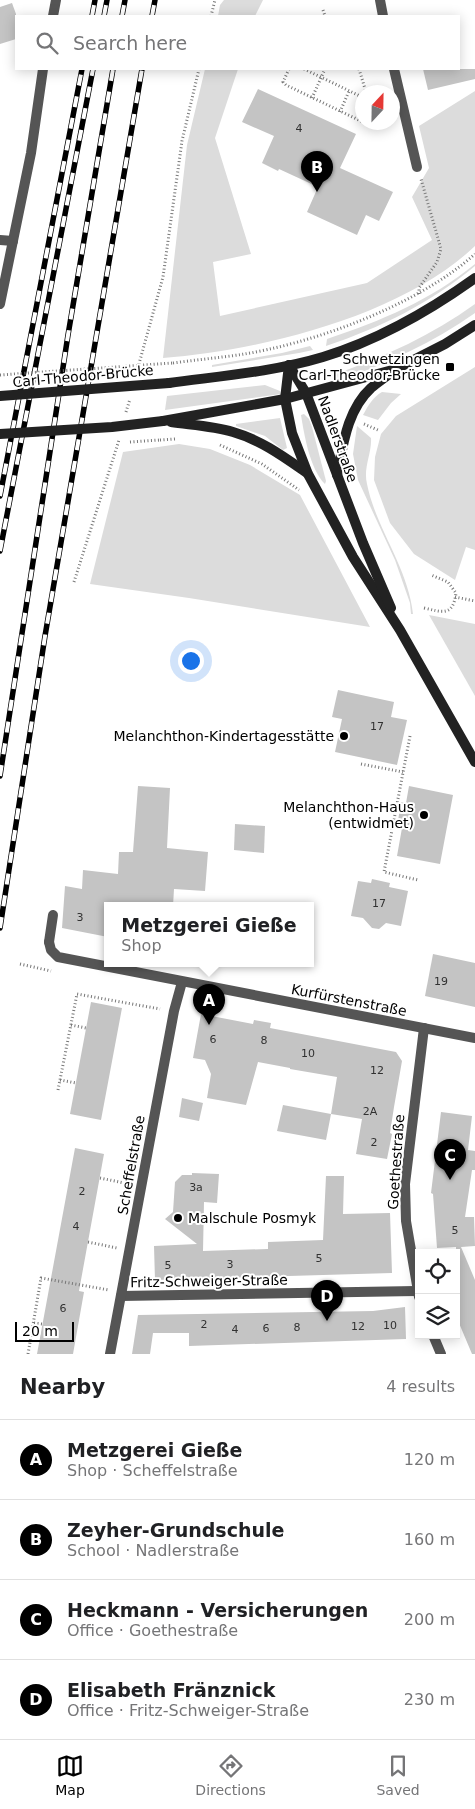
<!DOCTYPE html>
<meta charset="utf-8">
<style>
:root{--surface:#fff;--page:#f6f6f6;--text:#202124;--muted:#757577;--line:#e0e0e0;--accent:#000}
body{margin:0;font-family:"DejaVu Sans",sans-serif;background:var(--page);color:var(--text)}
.controls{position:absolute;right:15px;bottom:15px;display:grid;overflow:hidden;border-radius:0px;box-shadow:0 2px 12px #0003}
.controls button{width:45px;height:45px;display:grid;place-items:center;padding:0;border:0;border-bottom:1px solid var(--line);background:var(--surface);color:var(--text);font:25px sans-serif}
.compass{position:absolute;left:355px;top:85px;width:45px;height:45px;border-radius:50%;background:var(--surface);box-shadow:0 2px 12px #0003;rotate:22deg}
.scale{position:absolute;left:15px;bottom:12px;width:59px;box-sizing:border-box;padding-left:5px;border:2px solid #000;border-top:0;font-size:14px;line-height:18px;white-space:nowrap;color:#000;-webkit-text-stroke:4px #fff;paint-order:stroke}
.you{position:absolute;left:190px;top:660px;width:18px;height:18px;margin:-12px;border:4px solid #fff;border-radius:50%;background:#1a73e8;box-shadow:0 0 0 8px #1a73e833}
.badge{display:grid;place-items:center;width:32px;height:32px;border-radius:50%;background:var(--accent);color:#fff;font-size:16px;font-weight:700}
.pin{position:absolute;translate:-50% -41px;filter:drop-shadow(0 1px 2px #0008)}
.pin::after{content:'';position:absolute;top:26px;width:18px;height:15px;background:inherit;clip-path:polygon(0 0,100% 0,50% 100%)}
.popup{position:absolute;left:104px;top:902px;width:210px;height:65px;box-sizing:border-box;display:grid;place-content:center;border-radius:0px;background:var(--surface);filter:drop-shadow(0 1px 4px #0005);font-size:16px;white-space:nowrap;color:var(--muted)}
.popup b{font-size:19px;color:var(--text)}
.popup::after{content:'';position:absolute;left:50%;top:100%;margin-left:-10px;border:10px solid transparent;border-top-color:var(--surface)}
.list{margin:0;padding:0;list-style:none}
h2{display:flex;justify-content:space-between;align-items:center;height:65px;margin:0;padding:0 20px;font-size:21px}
h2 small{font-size:16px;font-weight:400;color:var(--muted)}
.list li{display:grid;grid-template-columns:32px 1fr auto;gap:15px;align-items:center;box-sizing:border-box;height:80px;padding:0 20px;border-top:1px solid var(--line)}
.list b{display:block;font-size:19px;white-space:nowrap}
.list p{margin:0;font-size:16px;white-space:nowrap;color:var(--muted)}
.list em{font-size:16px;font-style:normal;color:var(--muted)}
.icon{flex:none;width:28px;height:28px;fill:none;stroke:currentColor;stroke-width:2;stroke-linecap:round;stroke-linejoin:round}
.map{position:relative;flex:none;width:475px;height:1354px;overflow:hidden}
.search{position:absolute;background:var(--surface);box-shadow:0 2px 12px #0003;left:15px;right:15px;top:15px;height:55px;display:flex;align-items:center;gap:12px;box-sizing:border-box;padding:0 18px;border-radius:0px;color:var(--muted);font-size:19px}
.sheet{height:385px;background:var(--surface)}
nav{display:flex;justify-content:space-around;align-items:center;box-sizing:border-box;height:70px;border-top:1px solid var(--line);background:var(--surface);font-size:14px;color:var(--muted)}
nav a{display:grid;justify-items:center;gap:2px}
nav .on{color:var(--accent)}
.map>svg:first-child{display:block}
.green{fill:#dcdcdc}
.building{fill:#c4c4c4}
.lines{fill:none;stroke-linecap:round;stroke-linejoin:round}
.path{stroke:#777;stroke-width:3;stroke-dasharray:1 2.5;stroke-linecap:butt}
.lane{stroke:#555;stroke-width:10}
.street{stroke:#555;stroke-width:10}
.secondary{stroke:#222;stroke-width:10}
.rail-casing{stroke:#000;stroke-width:5.5}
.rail{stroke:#fff;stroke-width:4;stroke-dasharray:11;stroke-linecap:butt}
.path-bridge{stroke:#777;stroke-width:3;stroke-dasharray:1 2.5;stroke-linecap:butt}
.secondary-bridge{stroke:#222;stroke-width:10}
.poi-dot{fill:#000;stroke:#fff;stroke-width:2}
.labels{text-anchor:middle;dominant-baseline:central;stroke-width:4;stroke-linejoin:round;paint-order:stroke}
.number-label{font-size:11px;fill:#313131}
.poi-label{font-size:14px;fill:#000;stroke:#fff;text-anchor:end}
.street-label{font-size:14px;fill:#000;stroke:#fff}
</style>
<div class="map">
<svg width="475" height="1354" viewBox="0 0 475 1354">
<rect width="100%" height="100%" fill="#fff"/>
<g class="green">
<path d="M224 0H263L255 16H218L220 5Z"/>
<path d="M205 69H238L215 138 251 254 213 262 220 316 367 283 432 240 412 197 429 168 419 126 475 91V246C403 315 261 351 163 358L187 145Z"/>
<path d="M475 264V266C431 303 380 328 326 346L327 339C381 321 431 300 475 264Z"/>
<path d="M475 304V313C433 343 387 363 339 381L336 374C386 356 432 335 475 304Z"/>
<path d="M310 346 313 350 299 353 212 367V365L282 353Z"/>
<path d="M475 367V550L466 547 455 580 414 554 390 523 374 480 375 457 381 434 396 416Z"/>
<path d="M265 385 280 391 281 394 165 410 167 396Z"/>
<path d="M382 392 401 394 391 403 378 420 363 415C368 406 373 397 382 392Z"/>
<path d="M304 414 309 419 312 427 326 481 325 484C310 470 304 434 301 415Z"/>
<path d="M280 418 287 448 283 450 265 436 236 426V424Z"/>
<path d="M357 426 371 438C372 453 363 468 367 484 376 529 408 567 413 614H411L410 603 395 560 358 480 353 454Z"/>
<path d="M179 444 210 449 250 465 300 495 370 627 189 598 90 584 123 452Z"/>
<path d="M429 615 475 624V696Z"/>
</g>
<g class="building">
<path d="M12 3 16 14V39L0 44V7Z"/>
<path d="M423 69H475V79L428 90Z"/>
<path d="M258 89 356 134 340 168 393 192 379 221 366 215 357 235 307 212 318 187 279 169 278 171 262 163 274 136 242 122Z"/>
<path d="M338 690 394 702 391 717 407 720 397 765 335 752 342 719 332 717Z"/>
<path d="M138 786 170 788 167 848 208 852 205 891 174 889 173 906H108V937L62 928 65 886 82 889 83 870 118 874 119 852H133Z"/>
<path d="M409 786 453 795 440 864 397 856 402 828 397 827 401 802 406 803Z"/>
<path d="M235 824 265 826 264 853 234 850Z"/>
<path d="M372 879 390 883 389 887 408 891 401 926 386 923 379 929 372 928 363 918 351 916 358 881 371 883Z"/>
<path d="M433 954 475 963V1007L425 996Z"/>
<path d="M91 1002 122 1008 101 1120 70 1114Z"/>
<path d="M201 1014 253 1024 254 1020 271 1023 270 1028 396 1052 402 1061 394 1107 390 1133 392 1134 387 1159 356 1154 362 1119 331 1114 326 1140 277 1131 283 1105 331 1114 337 1077 290 1069V1068L258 1062 246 1105 207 1098 211 1074 205 1060 193 1058Z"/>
<path d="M182 1098 203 1103 199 1121 179 1117Z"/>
<path d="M441 1112 472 1116 468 1150 475 1151V1170H472L465 1217H474L475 1246 461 1247 475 1280V1354H472L456 1316V1247L437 1248 433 1194 431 1193Z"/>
<path d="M75 1148 104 1154 79 1291 84 1292 73 1354H37Z"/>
<path d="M192 1173 219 1174 217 1203 204 1202 203 1251 268 1249V1242L323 1240 326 1176H344L343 1214 390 1213 392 1273 155 1280 154 1246 197 1244 165 1219 173 1212 175 1182 182 1175H192Z"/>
<path d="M405 1307 406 1339 189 1346V1333H153L150 1354H132L138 1315 373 1311Z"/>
</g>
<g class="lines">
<g class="path">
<path d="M323 10 325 16"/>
<path d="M211 16 215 0"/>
<path d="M289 69 283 82 286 85 363 122"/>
<path d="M304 69 362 97"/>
<path d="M359 69 366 92"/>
<path d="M312 98 325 69"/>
<path d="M340 112 349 91"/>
<path d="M419 294V288L437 262 441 249 421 179"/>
<path d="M173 363C195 360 216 358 238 355 313 344 418 305 475 254"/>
<path d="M137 371 163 277 182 141 199 69"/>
<path d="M126 412 130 399"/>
<path d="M364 424 378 430"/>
<path d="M160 440 175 439"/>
<path d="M220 445 262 464 299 490"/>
<path d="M74 582 119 440"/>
<path d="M455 597 475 601"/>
<path d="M424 608C442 612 453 617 456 593L448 582 431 575"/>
<path d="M410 736 384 872 418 880"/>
<path d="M361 764 403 772"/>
<path d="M20 964 51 971"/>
<path d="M71 1025 86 1028"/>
<path d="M60 1080 76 1083"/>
<path d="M58 1090 77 994 160 1009"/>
<path d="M100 1178 129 1184"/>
<path d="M88 1242 117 1248"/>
<path d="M34 1323 42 1324"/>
<path d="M28 1354 41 1278 109 1290"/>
</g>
<g class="lane">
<path d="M380 0 383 16"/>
<path d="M394 69 417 167"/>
<path d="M49 942 53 915"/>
</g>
<g class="street">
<path d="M53 16 56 0"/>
<path d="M0 240 13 241"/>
<path d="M0 304 31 153 43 69"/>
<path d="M49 942 51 950 58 957 475 1038"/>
<path d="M121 1296 416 1291"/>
<path d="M419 1297 406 1221 405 1184 424 1028"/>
<path d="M433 1335 441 1354"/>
<path d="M110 1354 174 1011 182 982"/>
</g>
<g class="secondary">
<path d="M289 365 285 399 292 433 308 474 353 557 400 630 475 762"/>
<path d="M289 365 306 393 363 543 391 608"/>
<path d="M169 383C220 376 273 372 323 357 378 340 429 311 475 278"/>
<path d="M163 421 285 399 396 369 445 344 475 325"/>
<path d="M171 422C192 425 213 426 233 432 261 440 284 457 307 473"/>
<path d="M337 475C343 445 347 410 371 388 378 382 386 377 393 371"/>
</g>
<defs>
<g id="rail">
<path d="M92 16 95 0"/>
<path d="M104 16 107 0"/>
<path d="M122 16 125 0"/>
<path d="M152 16 155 0"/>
<path d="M0 496 82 69"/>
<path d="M0 551 93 69"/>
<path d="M0 776 68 335 113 69"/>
<path d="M0 928 45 636 142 69"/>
</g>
</defs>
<use href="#rail" class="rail-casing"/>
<use href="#rail" class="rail"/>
<g class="path-bridge">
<path d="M0 375 173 363"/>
<path d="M130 442 160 440"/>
</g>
<g class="secondary-bridge">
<path d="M0 396 169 383"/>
<path d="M0 434 112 427 163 421"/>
</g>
</g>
<g class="poi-dot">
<rect x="445" y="362" width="10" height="10" rx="2.5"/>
<circle cx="344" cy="736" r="5"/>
<circle cx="424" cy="815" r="5"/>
<circle cx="178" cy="1218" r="5"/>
</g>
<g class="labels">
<g class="number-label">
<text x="299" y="128">4</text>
<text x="377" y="726">17</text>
<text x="379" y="903">17</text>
<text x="80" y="917">3</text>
<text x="441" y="981">19</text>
<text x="213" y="1039">6</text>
<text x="264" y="1040">8</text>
<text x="308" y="1053">10</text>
<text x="377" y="1070">12</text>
<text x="370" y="1111">2A</text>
<text x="374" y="1142">2</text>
<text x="196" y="1187">3a</text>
<text x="82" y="1191">2</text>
<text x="76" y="1226">4</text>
<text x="455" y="1230">5</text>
<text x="319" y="1258">5</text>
<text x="230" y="1264">3</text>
<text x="168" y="1265">5</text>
<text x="63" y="1308">6</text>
<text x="204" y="1324">2</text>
<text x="390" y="1325">10</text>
<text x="358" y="1326">12</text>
<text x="297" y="1327">8</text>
<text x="266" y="1328">6</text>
<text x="235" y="1329">4</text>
</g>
<g class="poi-label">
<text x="440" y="359">Schwetzingen<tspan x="440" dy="16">Carl-Theodor-Brücke</tspan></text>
<text x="334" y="736">Melanchthon-Kindertagesstätte</text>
<text x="414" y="807">Melanchthon-Haus<tspan x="414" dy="16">(entwidmet)</tspan></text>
<text x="188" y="1218" text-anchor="start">Malschule Posmyk</text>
</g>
<g class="street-label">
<text transform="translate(83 376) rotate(-5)">Carl-Theodor-Brücke</text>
<text transform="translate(338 439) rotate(70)">Nadlerstraße</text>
<text transform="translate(349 1000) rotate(11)">Kurfürstenstraße</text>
<text transform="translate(396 1162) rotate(-86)">Goethestraße</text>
<text transform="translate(131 1165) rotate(-80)">Scheffelstraße</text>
<text transform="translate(209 1281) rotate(-1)">Fritz-Schweiger-Straße</text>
</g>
</g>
</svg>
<div class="controls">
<button><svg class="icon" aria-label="locate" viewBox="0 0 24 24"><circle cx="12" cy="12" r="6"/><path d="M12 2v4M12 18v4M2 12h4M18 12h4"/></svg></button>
<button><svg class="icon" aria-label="layers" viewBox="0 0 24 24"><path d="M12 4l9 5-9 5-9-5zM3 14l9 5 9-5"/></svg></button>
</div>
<svg class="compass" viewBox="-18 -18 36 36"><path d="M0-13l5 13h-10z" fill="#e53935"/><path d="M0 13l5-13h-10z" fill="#757577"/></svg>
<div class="scale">20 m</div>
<div class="you"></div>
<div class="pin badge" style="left:209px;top:1025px">A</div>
<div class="popup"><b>Metzgerei Gieße</b>Shop</div>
<div class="pin badge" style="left:317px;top:192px">B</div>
<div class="pin badge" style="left:450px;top:1180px">C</div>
<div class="pin badge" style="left:327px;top:1321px">D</div>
<div class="search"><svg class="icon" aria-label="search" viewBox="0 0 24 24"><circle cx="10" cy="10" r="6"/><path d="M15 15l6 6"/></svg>Search here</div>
</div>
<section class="sheet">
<h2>Nearby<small>4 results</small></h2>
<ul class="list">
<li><span class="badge">A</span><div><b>Metzgerei Gieße</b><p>Shop · Scheffelstraße</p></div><em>120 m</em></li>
<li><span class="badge">B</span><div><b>Zeyher-Grundschule</b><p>School · Nadlerstraße</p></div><em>160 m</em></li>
<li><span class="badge">C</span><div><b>Heckmann - Versicherungen</b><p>Office · Goethestraße</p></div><em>200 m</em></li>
<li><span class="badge">D</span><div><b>Elisabeth Fränznick</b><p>Office · Fritz-Schweiger-Straße</p></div><em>230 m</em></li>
</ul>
</section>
<nav>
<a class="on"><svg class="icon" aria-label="map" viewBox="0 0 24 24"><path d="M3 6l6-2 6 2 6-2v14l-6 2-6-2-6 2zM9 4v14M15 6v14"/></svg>Map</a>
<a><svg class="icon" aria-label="directions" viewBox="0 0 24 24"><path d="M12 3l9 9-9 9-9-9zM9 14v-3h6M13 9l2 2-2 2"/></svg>Directions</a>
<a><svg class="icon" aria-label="saved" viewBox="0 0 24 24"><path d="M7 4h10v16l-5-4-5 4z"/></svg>Saved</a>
</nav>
